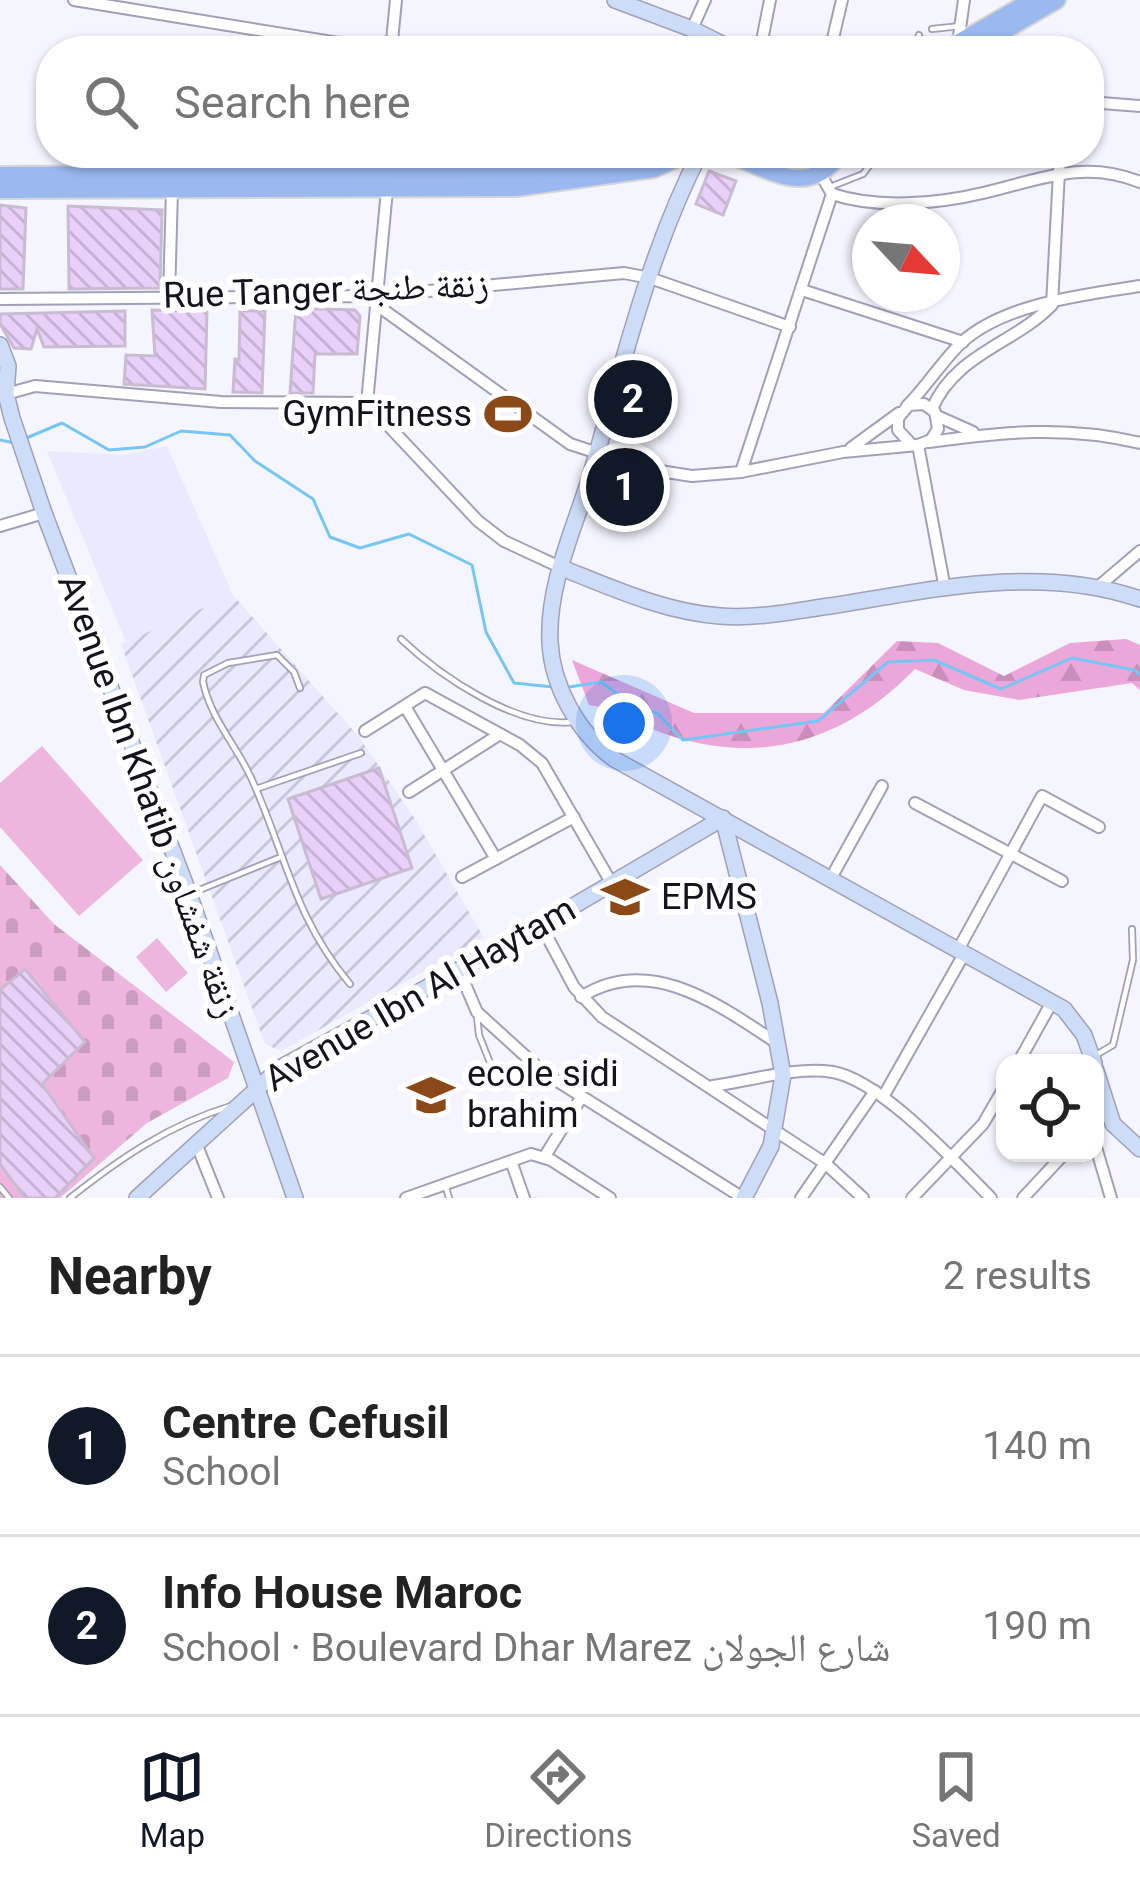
<!DOCTYPE html>
<meta charset="utf-8">
<style>
:root{--surface:#fff;--page:#f6f6f6;--text:#222;--muted:#767676;--line:#e0e0e0;--accent:#111827}
body{margin:0;font-family:Roboto,"Noto Naskh Arabic",sans-serif;background:var(--page);color:var(--text)}
.controls{position:absolute;right:36px;bottom:36px;display:grid;overflow:hidden;border-radius:24px;box-shadow:0 3px 9px #0004}
.controls button{width:108px;height:108px;display:grid;place-items:center;padding:0;border:0;border-bottom:3px solid var(--line);background:var(--surface);color:var(--text);font:60px sans-serif}
.compass{position:absolute;left:852px;top:204px;width:108px;height:108px;border-radius:50%;background:var(--surface);box-shadow:0 3px 9px #0004;rotate:116deg}
.you{position:absolute;left:624px;top:723px;width:42px;height:42px;margin:-30px;border:9px solid #fff;border-radius:50%;background:#1a73e8;box-shadow:0 0 0 18px #1a73e833}
.badge{display:grid;place-items:center;width:78px;height:78px;border-radius:50%;background:var(--accent);color:#fff;font-size:39px;font-weight:700}
.pin{position:absolute;translate:-50% -50%;border:6px solid #fff;box-shadow:0 3px 12px #0006}
.list{margin:0;padding:0;list-style:none}
h2{display:flex;justify-content:space-between;align-items:center;height:156px;margin:0;padding:0 48px;font-size:51px}
h2 small{font-size:39px;font-weight:400;color:var(--muted)}
.list li{display:grid;grid-template-columns:78px 1fr auto;gap:36px;align-items:center;box-sizing:border-box;height:180px;padding:0 48px;border-top:3px solid var(--line)}
.list b{display:block;font-size:45px;white-space:nowrap}
.list p{margin:0;font-size:39px;white-space:nowrap;color:var(--muted)}
.list em{font-size:39px;font-style:normal;color:var(--muted)}
.icon{flex:none;width:66px;height:66px;fill:none;stroke:currentColor;stroke-width:2;stroke-linecap:round;stroke-linejoin:round}
.map{position:relative;flex:none;width:1140px;height:1198px;overflow:hidden}
.search{position:absolute;background:var(--surface);box-shadow:0 3px 9px #0004;left:36px;right:36px;top:36px;height:132px;display:flex;align-items:center;gap:30px;box-sizing:border-box;padding:0 42px;border-radius:48px;color:var(--muted);font-size:45px}
.sheet{height:516px;background:var(--surface)}
nav{display:flex;justify-content:space-around;align-items:center;box-sizing:border-box;height:168px;border-top:3px solid var(--line);background:var(--surface);font-size:33px;color:var(--muted)}
nav a{display:grid;justify-items:center;gap:6px}
nav .on{color:var(--accent)}
.map>svg:first-child{display:block}
.built{fill:#eae9fd}
.industrial{fill:url(#industrial-furrows)}
.forest{fill:url(#forest-firs)}
.cemetery{fill:url(#cemetery-stones)}
.park{fill:#eeb6de}
.lines{fill:none;stroke-linecap:round;stroke-linejoin:round}
.stream{stroke:#76c6f5;stroke-width:3}
.building{fill:url(#building-back-hatch);stroke:#c9bcd2;stroke-width:3}
.lane-casing{stroke:#a1a0b8;stroke-width:8}
.street-casing{stroke:#a1a0b8;stroke-width:14}
.secondary-casing{stroke:#a1a0b8;stroke-width:18}
.primary-casing{stroke:#d5d5d6;stroke-width:20}
.lane{stroke:#fff;stroke-width:4.5}
.street{stroke:#fff;stroke-width:10}
.secondary{stroke:#cddcf7;stroke-width:15}
.primary{stroke:#9bb9ef;stroke-width:16}
.labels{text-anchor:middle;dominant-baseline:central;stroke-width:12;stroke-linejoin:round;paint-order:stroke}
.street-label{font-size:36px;fill:#14141d;stroke:#fff}
.poi-label{font-size:36px;fill:#14141d;stroke:#fff;text-anchor:start}
</style>
<div class="map">
<svg width="1140" height="1198" viewBox="0 0 1140 1198">
<defs>
<pattern id="industrial-furrows" width="10" height="10" patternUnits="userSpaceOnUse" patternTransform="scale(3)"><rect width="10" height="10" fill="#eae9fd"/><path d="M-1 1l2-2M0 10L10 0M9 11l2-2" fill="none" stroke="#c8c7d8"/></pattern>
<pattern id="forest-firs" width="22" height="20" patternUnits="userSpaceOnUse" patternTransform="scale(3)"><rect width="22" height="20" fill="#eba7d9"/><path d="M5 1l3.5 6h-7zM16 11l3.5 6h-7z" fill="#c98fba"/></pattern>
<pattern id="cemetery-stones" width="16" height="16" patternUnits="userSpaceOnUse" patternTransform="scale(3)"><rect width="16" height="16" fill="#eeb6de"/><path d="M2 7V4a2 2 0 0 1 4 0v3zM10 15v-3a2 2 0 0 1 4 0v3z" fill="#cb9cbe"/></pattern>
<pattern id="building-back-hatch" width="6" height="6" patternUnits="userSpaceOnUse" patternTransform="scale(3)"><rect width="6" height="6" fill="#e8d0f9"/><path d="M-1 5l2 2M0 0l6 6M5-1l2 2" fill="none" stroke="#c6b2d5"/></pattern>
</defs>
<rect width="100%" height="100%" fill="#f5f5ff"/>
<path class="built" d="M167 446 233 595 126 642 47 451 123 455Z"/>
<path class="industrial" d="M233 595 359 737 415 819 484 938 281 1051 265 1044 121 644Z"/>
<path class="forest" d="M1126 639 1140 645V690L1132 683 1019 700 964 690 915 669C840 746 751 769 649 728 622 718 622 710 589 705L572 660 694 713H824L897 641 938 643 1004 676 1070 643Z"/>
<path class="cemetery" d="M0 865 54 924 234 1062 228 1078 147 1123 60 1198H0Z"/>
<g class="park">
<path d="M42 746 143 860 79 916 0 827V783Z"/>
<path d="M157 938 188 973 166 992 136 957Z"/>
</g>
<g class="lines">
<g class="stream">
<path d="M24 439 62 423 109 450 145 447 181 431 230 435 255 461 313 499 330 537 360 548 409 534 472 565 486 632 514 683 553 687"/>
<path d="M0 440 15 443"/>
<path d="M569 687 601 682 633 705 657 713 683 740 818 721 888 662 934 660 1001 689 1072 658 1135 670 1140 675"/>
</g>
</g>
<g class="building">
<path d="M709 171 736 181 723 215 696 204Z"/>
<path d="M0 205 26 208 23 289H0Z"/>
<path d="M68 206 162 210 160 288 69 289Z"/>
<path d="M296 308 355 310 360 316 357 354H315L313 393H290Z"/>
<path d="M152 310 207 311 205 389 124 384 126 355 155 356Z"/>
<path d="M125 311V346L44 347 37 329 31 349 14 348 0 324V314Z"/>
<path d="M240 311H265L262 393 233 392 235 359 239 360Z"/>
<path d="M379 768 412 868 321 899 288 799Z"/>
<path d="M25 969 85 1042 42 1084 94 1158 55 1198H25L0 1164V990Z"/>
</g>
<g class="lines">
<defs>
<g id="lane">
<path d="M932 29 960 26"/>
<path d="M911 51 919 35"/>
<path d="M279 153 280 168"/>
<path d="M830 187 863 174 876 157"/>
<path d="M401 639C440 676 516 728 572 722"/>
<path d="M300 688 294 672 277 655 228 663 204 675 203 682C211 720 238 747 253 782 286 856 295 919 350 984"/>
<path d="M256 789 361 753"/>
<path d="M192 893 281 857"/>
<path d="M477 1017 479 1035 493 1070"/>
<path d="M1096 1055 1113 1045 1133 960 1132 929"/>
<path d="M445 1184 449 1198"/>
<path d="M0 1187 9 1198"/>
<path d="M70 1198C119 1159 170 1124 231 1106"/>
</g>
<g id="street">
<path d="M74 0 388 51"/>
<path d="M692 29 705 0"/>
<path d="M958 43 964 0"/>
<path d="M391 51 396 0"/>
<path d="M760 51 770 0"/>
<path d="M830 51 842 0"/>
<path d="M1089 102 1140 106"/>
<path d="M832 194C877 209 937 204 983 193 1039 180 1083 159 1140 182"/>
<path d="M802 290 963 342"/>
<path d="M169 297 172 190"/>
<path d="M0 299 374 296 624 273 650 278 790 327"/>
<path d="M374 303 570 444 647 469 692 476 741 472 843 452 918 445 931 440 938 429 935 412 924 404 909 405 898 418V430L911 444"/>
<path d="M6 394 35 386 221 402 367 403 478 521 504 541 562 568"/>
<path d="M367 403 387 190"/>
<path d="M907 406C927 386 942 361 962 342 1006 303 1084 295 1140 286"/>
<path d="M932 409C955 354 1014 344 1052 305L1060 153"/>
<path d="M937 416 973 432"/>
<path d="M929 442C1002 432 1067 425 1140 443"/>
<path d="M918 445 945 589"/>
<path d="M851 448 899 413"/>
<path d="M741 472 832 194 821 175"/>
<path d="M0 526 44 513"/>
<path d="M1099 586 1140 551"/>
<path d="M406 708 496 859"/>
<path d="M365 731 425 693 520 745 542 763 612 884"/>
<path d="M409 792 500 734"/>
<path d="M915 803 1062 881"/>
<path d="M462 877 574 817"/>
<path d="M831 878 882 786"/>
<path d="M541 925 574 987 602 1017 826 1164 863 1198"/>
<path d="M958 950 1042 796 1099 827"/>
<path d="M458 968 477 1012 543 1072 743 1198"/>
<path d="M581 997C650 953 719 1005 777 1043"/>
<path d="M1018 1063 1052 1002"/>
<path d="M713 1086C750 1081 796 1066 833 1072 882 1081 955 1162 991 1198"/>
<path d="M883 1097 964 954"/>
<path d="M196 1143 218 1198"/>
<path d="M1095 1144 1111 1198"/>
<path d="M545 1156 581 1098"/>
<path d="M511 1161 524 1198"/>
<path d="M406 1198 531 1154 551 1160 610 1198"/>
<path d="M801 1198 875 1091"/>
<path d="M912 1198 983 1124 1005 1086"/>
<path d="M1023 1198 1065 1153"/>
</g>
<g id="secondary">
<path d="M615 0 692 29 736 51"/>
<path d="M700 153C649 252 622 367 591 474 575 527 547 585 550 642 552 686 578 733 614 759L1064 1009 1084 1035 1094 1063"/>
<path d="M0 345 8 366 6 394 12 418 44 513 189 894 295 1198"/>
<path d="M562 568C612 588 665 612 720 616 757 619 794 611 830 606 932 590 1040 564 1140 599"/>
<path d="M1095 1068 1113 1124 1140 1149"/>
<path d="M137 1198 280 1068 541 925 723 818 770 1003 783 1075 771 1146 744 1198"/>
</g>
<g id="primary">
<path d="M944 51 1032 0"/>
<path d="M970 51 1057 0"/>
<path d="M725 153C767 168 809 201 840 153"/>
<path d="M0 175 516 172 663 153"/>
<path d="M0 190 516 188 654 169 689 153"/>
</g>
</defs>
<use href="#lane" class="lane-casing"/>
<use href="#street" class="street-casing"/>
<use href="#secondary" class="secondary-casing"/>
<use href="#primary" class="primary-casing"/>
<use href="#lane" class="lane"/>
<use href="#street" class="street"/>
<use href="#secondary" class="secondary"/>
<use href="#primary" class="primary"/>
</g>
<defs>
<symbol id="stadium-bare" viewBox="-9 -9 18 18"><path d="M0-5a6.5 5 0 1 0 0 10a6.5 5 0 1 0 0-10ZM-3.5-1.8h7v3.6h-7Z" fill="#8c4918" stroke="#fff" stroke-width="2.5" paint-order="stroke"/></symbol>
<symbol id="school-bare" viewBox="-9 -9 18 18"><path d="M0-5L7-2L0 1L-7-2ZM-4 1L0 2.5L4 1V4Q0 6-4 4Z" fill="#8c4918" stroke="#fff" stroke-width="2.5" paint-order="stroke"/></symbol>
</defs>
<g fill-rule="evenodd">
<use href="#stadium-bare" x="475" y="381" width="66" height="66"/>
<use href="#school-bare" x="592" y="864" width="66" height="66"/>
<use href="#school-bare" x="398" y="1062" width="66" height="66"/>
</g>
<g class="labels">
<g class="street-label">
<text transform="translate(326 290) rotate(-2)">Rue Tanger زنقة طنجة</text>
<text transform="translate(149 796) rotate(70)">Avenue Ibn Khatib زنقة شفشاون</text>
<text transform="translate(420 994) rotate(-30)">Avenue Ibn Al Haytam</text>
</g>
<g class="poi-label">
<text x="472" y="414" text-anchor="end">GymFitness</text>
<text x="661" y="897">EPMS</text>
<text x="467" y="1074">ecole sidi<tspan x="467" dy="41">brahim</tspan></text>
</g>
</g>
</svg>
<div class="controls">
<button><svg class="icon" aria-label="locate" viewBox="0 0 24 24"><circle cx="12" cy="12" r="6"/><path d="M12 2v4M12 18v4M2 12h4M18 12h4"/></svg></button>
</div>
<svg class="compass" viewBox="-18 -18 36 36"><path d="M0-13l5 13h-10z" fill="#e53935"/><path d="M0 13l5-13h-10z" fill="#767676"/></svg>
<div class="you"></div>
<div class="pin badge" style="left:625px;top:487px">1</div>
<div class="pin badge" style="left:633px;top:399px">2</div>
<div class="search"><svg class="icon" aria-label="search" viewBox="0 0 24 24"><circle cx="10" cy="10" r="6"/><path d="M15 15l6 6"/></svg>Search here</div>
</div>
<section class="sheet">
<h2>Nearby<small>2 results</small></h2>
<ul class="list">
<li><span class="badge">1</span><div><b>Centre Cefusil</b><p>School</p></div><em>140 m</em></li>
<li><span class="badge">2</span><div><b>Info House Maroc</b><p>School · Boulevard Dhar Marez شارع الجولان</p></div><em>190 m</em></li>
</ul>
</section>
<nav>
<a class="on"><svg class="icon" aria-label="map" viewBox="0 0 24 24"><path d="M3 6l6-2 6 2 6-2v14l-6 2-6-2-6 2zM9 4v14M15 6v14"/></svg>Map</a>
<a><svg class="icon" aria-label="directions" viewBox="0 0 24 24"><path d="M12 3l9 9-9 9-9-9zM9 14v-3h6M13 9l2 2-2 2"/></svg>Directions</a>
<a><svg class="icon" aria-label="saved" viewBox="0 0 24 24"><path d="M7 4h10v16l-5-4-5 4z"/></svg>Saved</a>
</nav>
